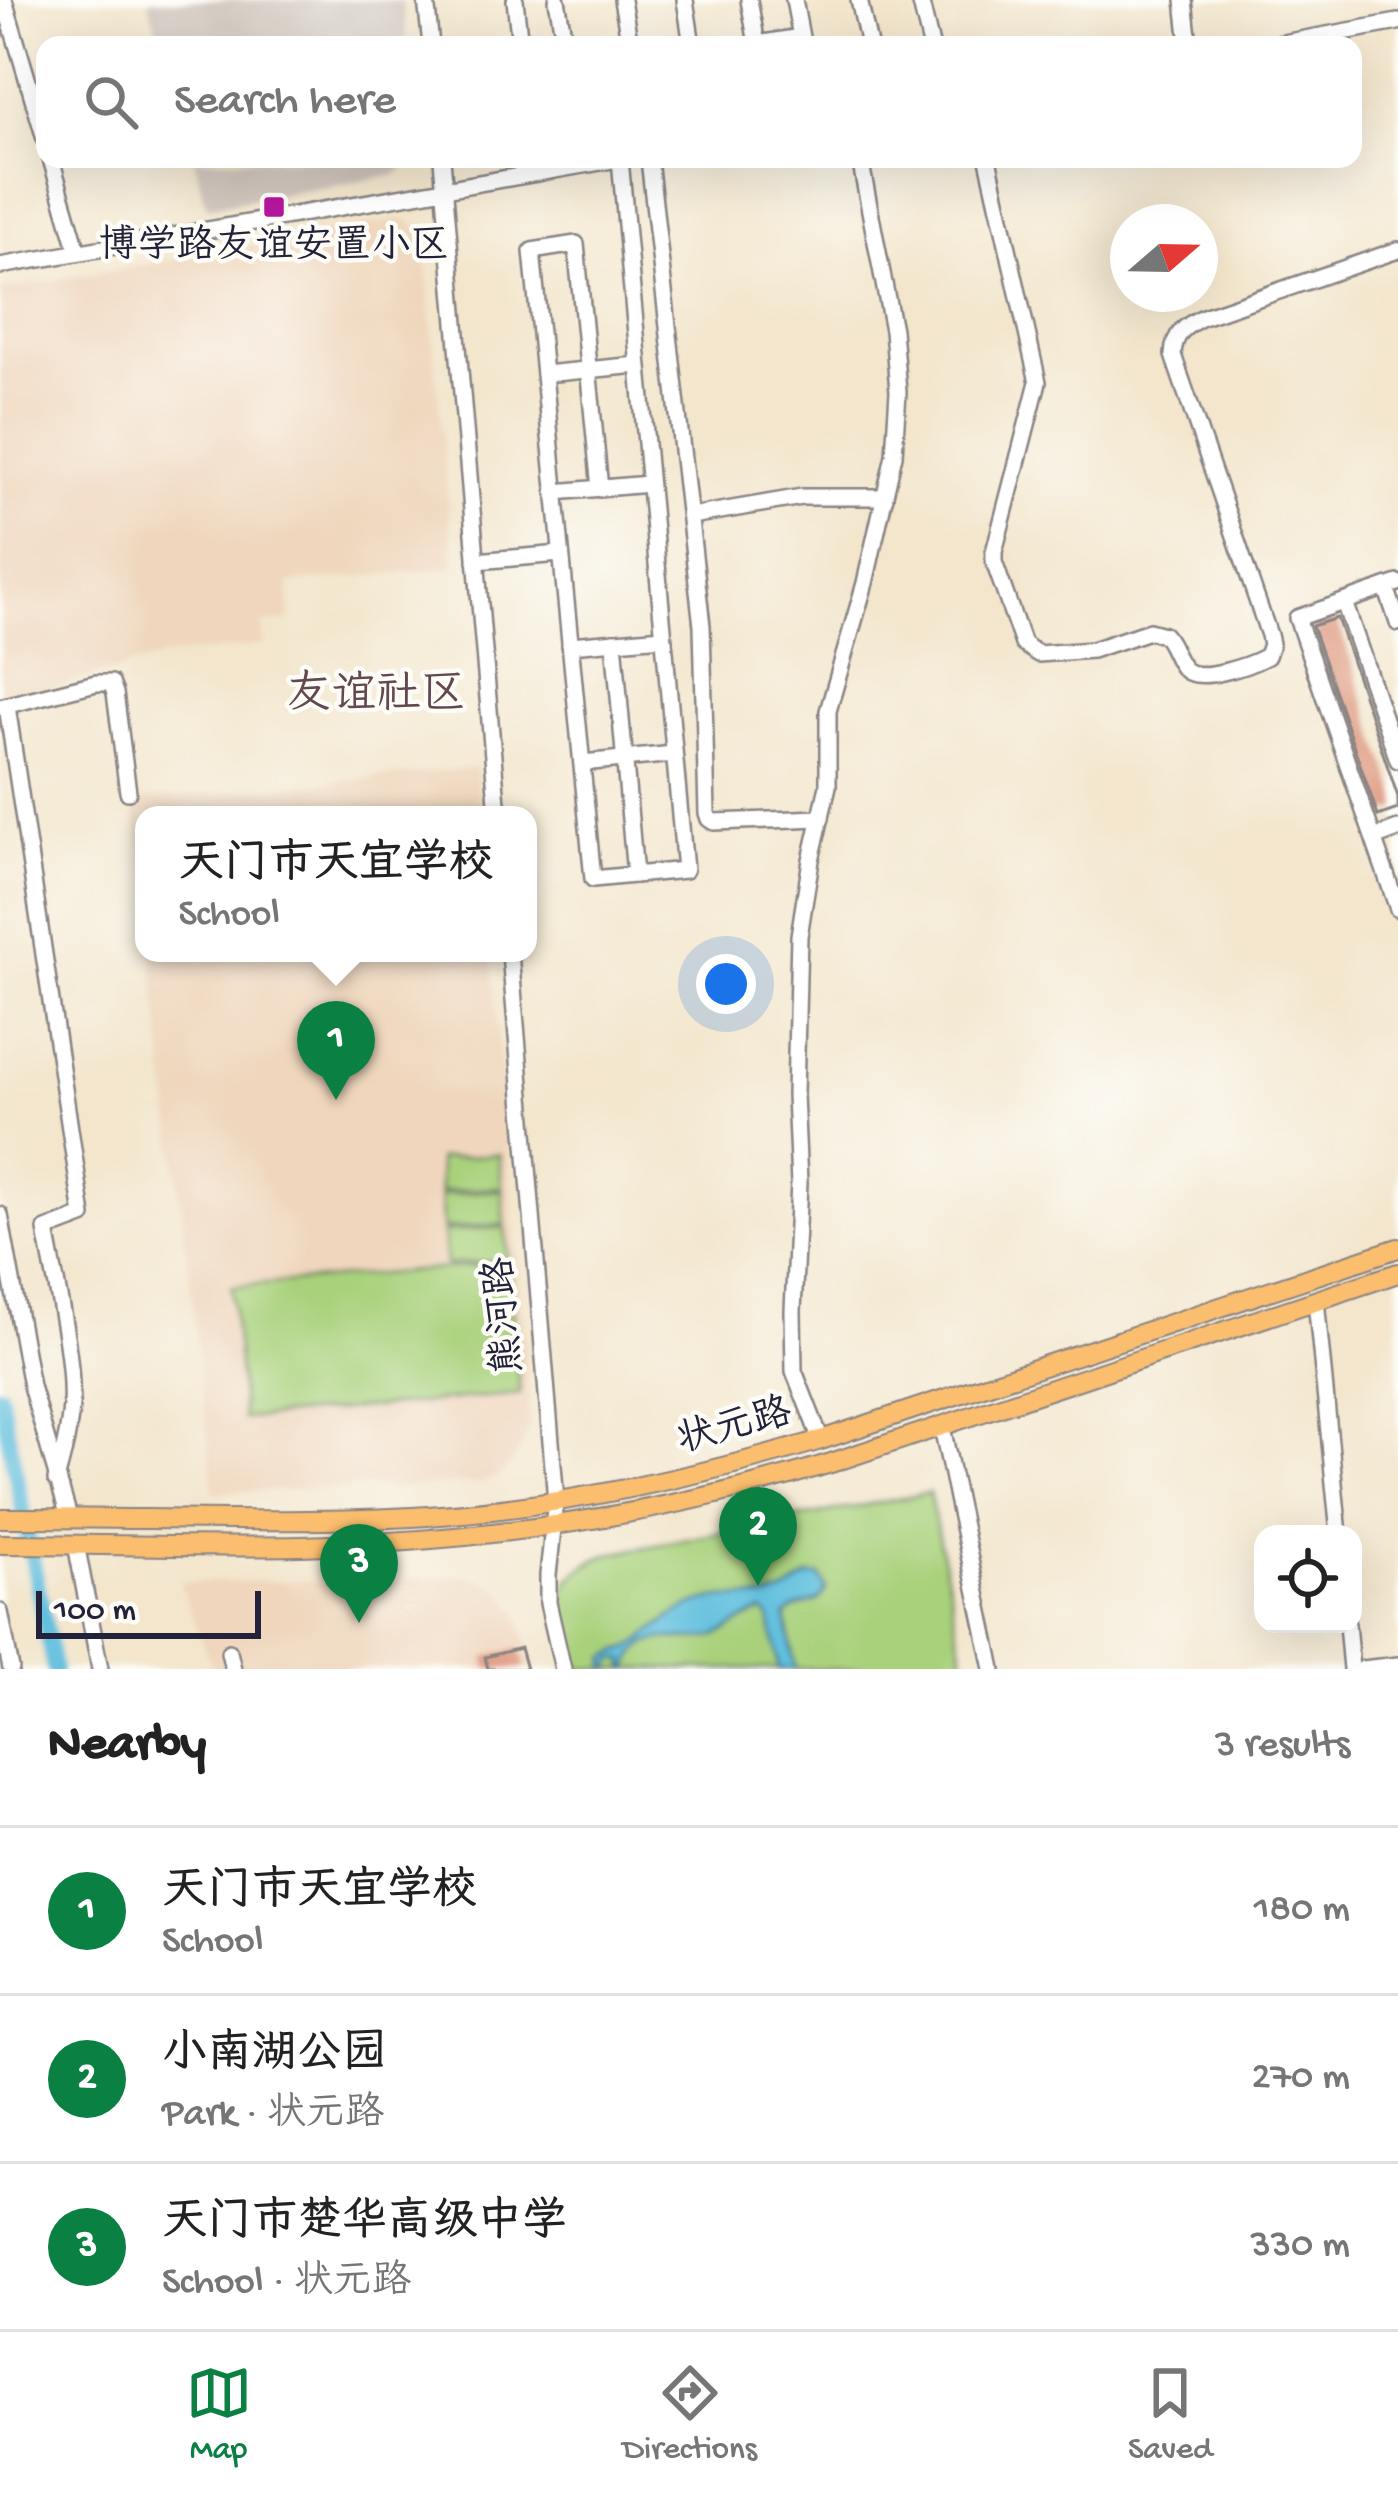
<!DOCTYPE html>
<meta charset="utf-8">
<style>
:root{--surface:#fff;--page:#f6f6f6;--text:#222;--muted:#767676;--line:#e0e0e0;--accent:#0b8043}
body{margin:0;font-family:"Gochi Hand","LXGW WenKai TC",sans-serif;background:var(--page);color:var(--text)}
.controls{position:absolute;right:36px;bottom:36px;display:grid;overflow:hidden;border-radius:24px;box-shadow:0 12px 48px #0002}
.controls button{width:108px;height:108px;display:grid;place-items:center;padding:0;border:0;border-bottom:3px solid var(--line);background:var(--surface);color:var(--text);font:60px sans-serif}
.compass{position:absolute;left:1110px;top:204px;width:108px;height:108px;border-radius:50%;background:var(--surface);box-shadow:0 12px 48px #0002;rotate:70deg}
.scale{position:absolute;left:36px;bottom:30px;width:225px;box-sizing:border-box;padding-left:12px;border:6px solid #22223b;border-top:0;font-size:33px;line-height:42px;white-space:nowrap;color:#22223b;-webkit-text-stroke:9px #fdfcf7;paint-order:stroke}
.you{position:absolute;left:726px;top:984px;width:42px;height:42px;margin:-30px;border:9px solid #fff;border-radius:50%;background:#1a73e8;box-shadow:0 0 0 18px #1a73e833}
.badge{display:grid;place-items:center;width:78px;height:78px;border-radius:50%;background:var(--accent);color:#fff;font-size:39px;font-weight:700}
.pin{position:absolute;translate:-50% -99px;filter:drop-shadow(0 3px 6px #0008)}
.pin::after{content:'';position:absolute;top:63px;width:42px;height:36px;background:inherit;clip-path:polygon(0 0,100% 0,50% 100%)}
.popup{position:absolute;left:135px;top:806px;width:402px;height:156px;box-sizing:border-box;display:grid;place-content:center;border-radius:24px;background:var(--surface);filter:drop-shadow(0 3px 9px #0005);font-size:39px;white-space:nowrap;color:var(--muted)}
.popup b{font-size:45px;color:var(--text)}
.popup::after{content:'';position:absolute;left:50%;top:100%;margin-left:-24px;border:24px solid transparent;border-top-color:var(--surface)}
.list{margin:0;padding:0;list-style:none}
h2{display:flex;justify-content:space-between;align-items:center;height:156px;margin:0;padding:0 48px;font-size:51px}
h2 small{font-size:39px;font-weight:400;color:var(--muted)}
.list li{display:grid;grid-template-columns:78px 1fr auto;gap:36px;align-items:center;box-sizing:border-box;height:168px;padding:0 48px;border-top:3px solid var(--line)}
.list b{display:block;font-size:45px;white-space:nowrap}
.list p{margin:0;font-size:39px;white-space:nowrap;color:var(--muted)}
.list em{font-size:39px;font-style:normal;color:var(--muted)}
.icon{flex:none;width:66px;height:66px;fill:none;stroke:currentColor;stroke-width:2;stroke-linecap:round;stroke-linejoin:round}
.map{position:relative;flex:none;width:1398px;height:1669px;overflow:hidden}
.search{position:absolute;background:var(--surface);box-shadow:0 12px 48px #0002;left:36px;right:36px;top:36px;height:132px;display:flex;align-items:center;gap:30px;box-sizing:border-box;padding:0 42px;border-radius:24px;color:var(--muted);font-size:45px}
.sheet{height:660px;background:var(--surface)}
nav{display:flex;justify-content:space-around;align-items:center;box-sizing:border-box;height:168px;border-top:3px solid var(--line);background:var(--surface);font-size:33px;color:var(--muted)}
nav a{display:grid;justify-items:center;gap:6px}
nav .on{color:var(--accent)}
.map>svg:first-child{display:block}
.built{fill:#efd6bc}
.industrial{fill:#cdc2b9}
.green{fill:#a9d17c;stroke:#667a5c;stroke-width:3}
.water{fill:#60bfde;stroke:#41708c;stroke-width:3}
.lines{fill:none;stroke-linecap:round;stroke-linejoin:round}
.canal{stroke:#60bfde;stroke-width:16}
.building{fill:#dc8f75}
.minor-casing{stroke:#8a8484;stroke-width:20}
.major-casing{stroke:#8a8484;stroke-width:22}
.minor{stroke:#fff;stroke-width:15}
.major{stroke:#fbbe6e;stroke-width:18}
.poi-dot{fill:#b5179e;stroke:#fdfcf7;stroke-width:4.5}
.labels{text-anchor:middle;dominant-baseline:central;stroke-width:9;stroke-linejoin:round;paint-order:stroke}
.poi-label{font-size:39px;fill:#22223b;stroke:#fdfcf7}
.street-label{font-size:39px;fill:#22223b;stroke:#fdfcf7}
.quarter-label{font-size:45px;fill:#63484f;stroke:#fdfcf7}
</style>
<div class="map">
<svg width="1398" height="1669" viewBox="0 0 1398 1669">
<rect width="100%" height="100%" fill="#fdfcf7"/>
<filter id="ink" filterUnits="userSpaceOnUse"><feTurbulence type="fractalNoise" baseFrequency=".00833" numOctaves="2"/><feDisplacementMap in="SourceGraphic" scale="24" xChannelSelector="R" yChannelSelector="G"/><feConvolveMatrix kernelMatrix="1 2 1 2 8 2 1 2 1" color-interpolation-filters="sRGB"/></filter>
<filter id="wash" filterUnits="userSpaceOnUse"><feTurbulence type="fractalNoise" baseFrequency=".004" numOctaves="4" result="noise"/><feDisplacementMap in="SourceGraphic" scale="48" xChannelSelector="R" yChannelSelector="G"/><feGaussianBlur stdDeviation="2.7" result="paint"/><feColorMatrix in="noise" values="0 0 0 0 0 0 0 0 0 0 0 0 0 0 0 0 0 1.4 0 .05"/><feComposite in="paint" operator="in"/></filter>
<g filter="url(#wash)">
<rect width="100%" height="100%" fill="#f3e6cd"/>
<g class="built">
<path d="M403 219 423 229 454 568 288 583 290 620 262 624 264 645 161 657 0 702V290Z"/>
<path d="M476 768 480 815H144V884L134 801Z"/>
<path d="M152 953H491L529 1400V1426L522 1446 513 1463 498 1477 480 1483 439 1485 214 1492Z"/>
<path d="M466 1575 485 1581 502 1591 518 1611 536 1669H213L179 1582 384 1581Z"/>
</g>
<g class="industrial">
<path d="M148 0H402L407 45H161Z"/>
<path d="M194 159H413L396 175 207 207Z"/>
</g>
<g class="green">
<path d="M499 1154 502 1187 440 1192 438 1159Z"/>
<path d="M502 1190 505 1224 443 1229 440 1195Z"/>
<path d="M505 1227 508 1260 446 1265 443 1232Z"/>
<path d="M508 1263 520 1394 243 1419 231 1287Z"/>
<path d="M929 1493 966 1669H576C562 1613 543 1580 609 1554Z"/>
</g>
<path class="water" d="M810 1576H820L826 1588C820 1610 797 1600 786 1616L795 1669H779L770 1618 763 1612C745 1616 731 1632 711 1637 680 1644 641 1626 629 1669H626L624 1660 614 1659 609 1669H606V1658C615 1650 621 1652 631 1647 640 1644 647 1635 654 1630 671 1616 691 1603 713 1599 735 1595 756 1602 779 1595 792 1591 798 1581 810 1576Z"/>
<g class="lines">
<path class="canal" d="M0 1394 54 1669"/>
</g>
<g id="blocks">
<g class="building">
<path d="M1337 618 1398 797V809L1378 816 1312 626Z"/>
<path d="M520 1648 526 1669H488L485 1657Z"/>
</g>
</g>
</g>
<g filter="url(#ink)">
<use href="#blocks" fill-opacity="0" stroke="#8a8484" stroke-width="3"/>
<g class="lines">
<defs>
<g id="minor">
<path d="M4 0 45 139"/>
<path d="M426 0 431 45"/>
<path d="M515 0 520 45"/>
<path d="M557 0 565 45"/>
<path d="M622 0 630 45"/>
<path d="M685 0 692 45"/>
<path d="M749 0 757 44 801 37 794 0"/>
<path d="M859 0 869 45"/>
<path d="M920 0 931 45"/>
<path d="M1184 0 1189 45"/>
<path d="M1272 45 1398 22"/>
<path d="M51 159 78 252"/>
<path d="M442 159 498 815"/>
<path d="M649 159 702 626 707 813 709 819 714 822 821 818"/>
<path d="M988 159 1038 382 994 552V562L1023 644 1038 654 1092 650 1149 631 1164 635C1173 645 1175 659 1184 669 1199 684 1250 665 1267 656L1271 644 1269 635 1173 355C1174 334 1184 326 1203 317L1398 250"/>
<path d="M0 266 618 159"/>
<path d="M544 374 638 365"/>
<path d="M600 489 576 244 532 251 593 879 685 870 620 159"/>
<path d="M555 492 649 484"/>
<path d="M691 516 802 497H885"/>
<path d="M476 561 561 554"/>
<path d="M1398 583 1297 618 1398 909"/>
<path d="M1386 587 1398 623"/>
<path d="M1344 602 1398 760"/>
<path d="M614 641 635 875"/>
<path d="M570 645 663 637"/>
<path d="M7 706 83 1216 46 1230C55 1282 74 1355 71 1406 69 1431 63 1456 56 1480"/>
<path d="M0 707 96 683H111L115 693 128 792"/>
<path d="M582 763 674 754"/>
<path d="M1374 838 1398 829"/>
<path d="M510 953 556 1501 548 1575V1603L563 1669"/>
<path d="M0 1215 31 1386 69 1517"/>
<path d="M1316 1300 1339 1534"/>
<path d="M942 1427 993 1669"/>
<path d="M821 1440 794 1371 793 1311 799 1183 795 1095 799 936 811 860 828 786V711L865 583 894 455 898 392 893 330 860 159"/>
<path d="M76 1544 100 1669"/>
<path d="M0 1612 11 1669"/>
<path d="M1347 1624 1351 1669"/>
<path d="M229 1652 233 1669"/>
<path d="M1362 1669 1398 1665"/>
</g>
<g id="major">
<path d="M0 1518C143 1517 285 1525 428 1516 561 1507 693 1478 821 1440L1398 1248"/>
<path d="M0 1544C100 1544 201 1548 301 1546 481 1542 659 1516 831 1463L1398 1273"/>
</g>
</defs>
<use href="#minor" class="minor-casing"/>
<use href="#major" class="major-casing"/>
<use href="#minor" class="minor"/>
<use href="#major" class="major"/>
</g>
</g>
<rect class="poi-dot" x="262" y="195" width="24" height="24" rx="6"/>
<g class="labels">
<g class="poi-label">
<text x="274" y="249">博学路友谊安置小区</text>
</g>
<g class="street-label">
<text transform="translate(507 1315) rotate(-95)">熊河路</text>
<text transform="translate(735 1429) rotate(-15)">状元路</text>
</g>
<g class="quarter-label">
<text x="376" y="697">友谊社区</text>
</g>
</g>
</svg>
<div class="controls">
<button><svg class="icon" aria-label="locate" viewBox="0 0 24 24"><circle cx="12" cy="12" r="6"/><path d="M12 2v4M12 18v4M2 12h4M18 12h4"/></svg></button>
</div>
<svg class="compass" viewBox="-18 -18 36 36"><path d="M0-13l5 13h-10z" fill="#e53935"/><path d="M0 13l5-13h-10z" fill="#767676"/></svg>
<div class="scale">100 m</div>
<div class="you"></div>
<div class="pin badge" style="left:336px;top:1100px">1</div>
<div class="popup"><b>天门市天宜学校</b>School</div>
<div class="pin badge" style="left:758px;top:1586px">2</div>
<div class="pin badge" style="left:359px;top:1623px">3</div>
<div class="search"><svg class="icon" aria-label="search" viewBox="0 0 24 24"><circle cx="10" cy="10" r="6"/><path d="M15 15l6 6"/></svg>Search here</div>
</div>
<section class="sheet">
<h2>Nearby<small>3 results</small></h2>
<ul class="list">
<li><span class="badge">1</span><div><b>天门市天宜学校</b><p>School</p></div><em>180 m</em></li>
<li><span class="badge">2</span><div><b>小南湖公园</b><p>Park · 状元路</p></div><em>270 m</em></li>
<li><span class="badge">3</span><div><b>天门市楚华高级中学</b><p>School · 状元路</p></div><em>330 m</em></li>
</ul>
</section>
<nav>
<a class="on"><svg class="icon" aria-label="map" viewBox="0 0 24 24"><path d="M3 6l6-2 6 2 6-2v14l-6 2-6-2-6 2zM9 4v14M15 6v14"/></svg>Map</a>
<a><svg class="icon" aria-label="directions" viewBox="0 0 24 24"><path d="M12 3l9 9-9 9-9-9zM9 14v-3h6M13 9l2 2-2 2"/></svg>Directions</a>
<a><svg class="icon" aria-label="saved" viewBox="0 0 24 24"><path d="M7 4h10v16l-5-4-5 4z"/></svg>Saved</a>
</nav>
